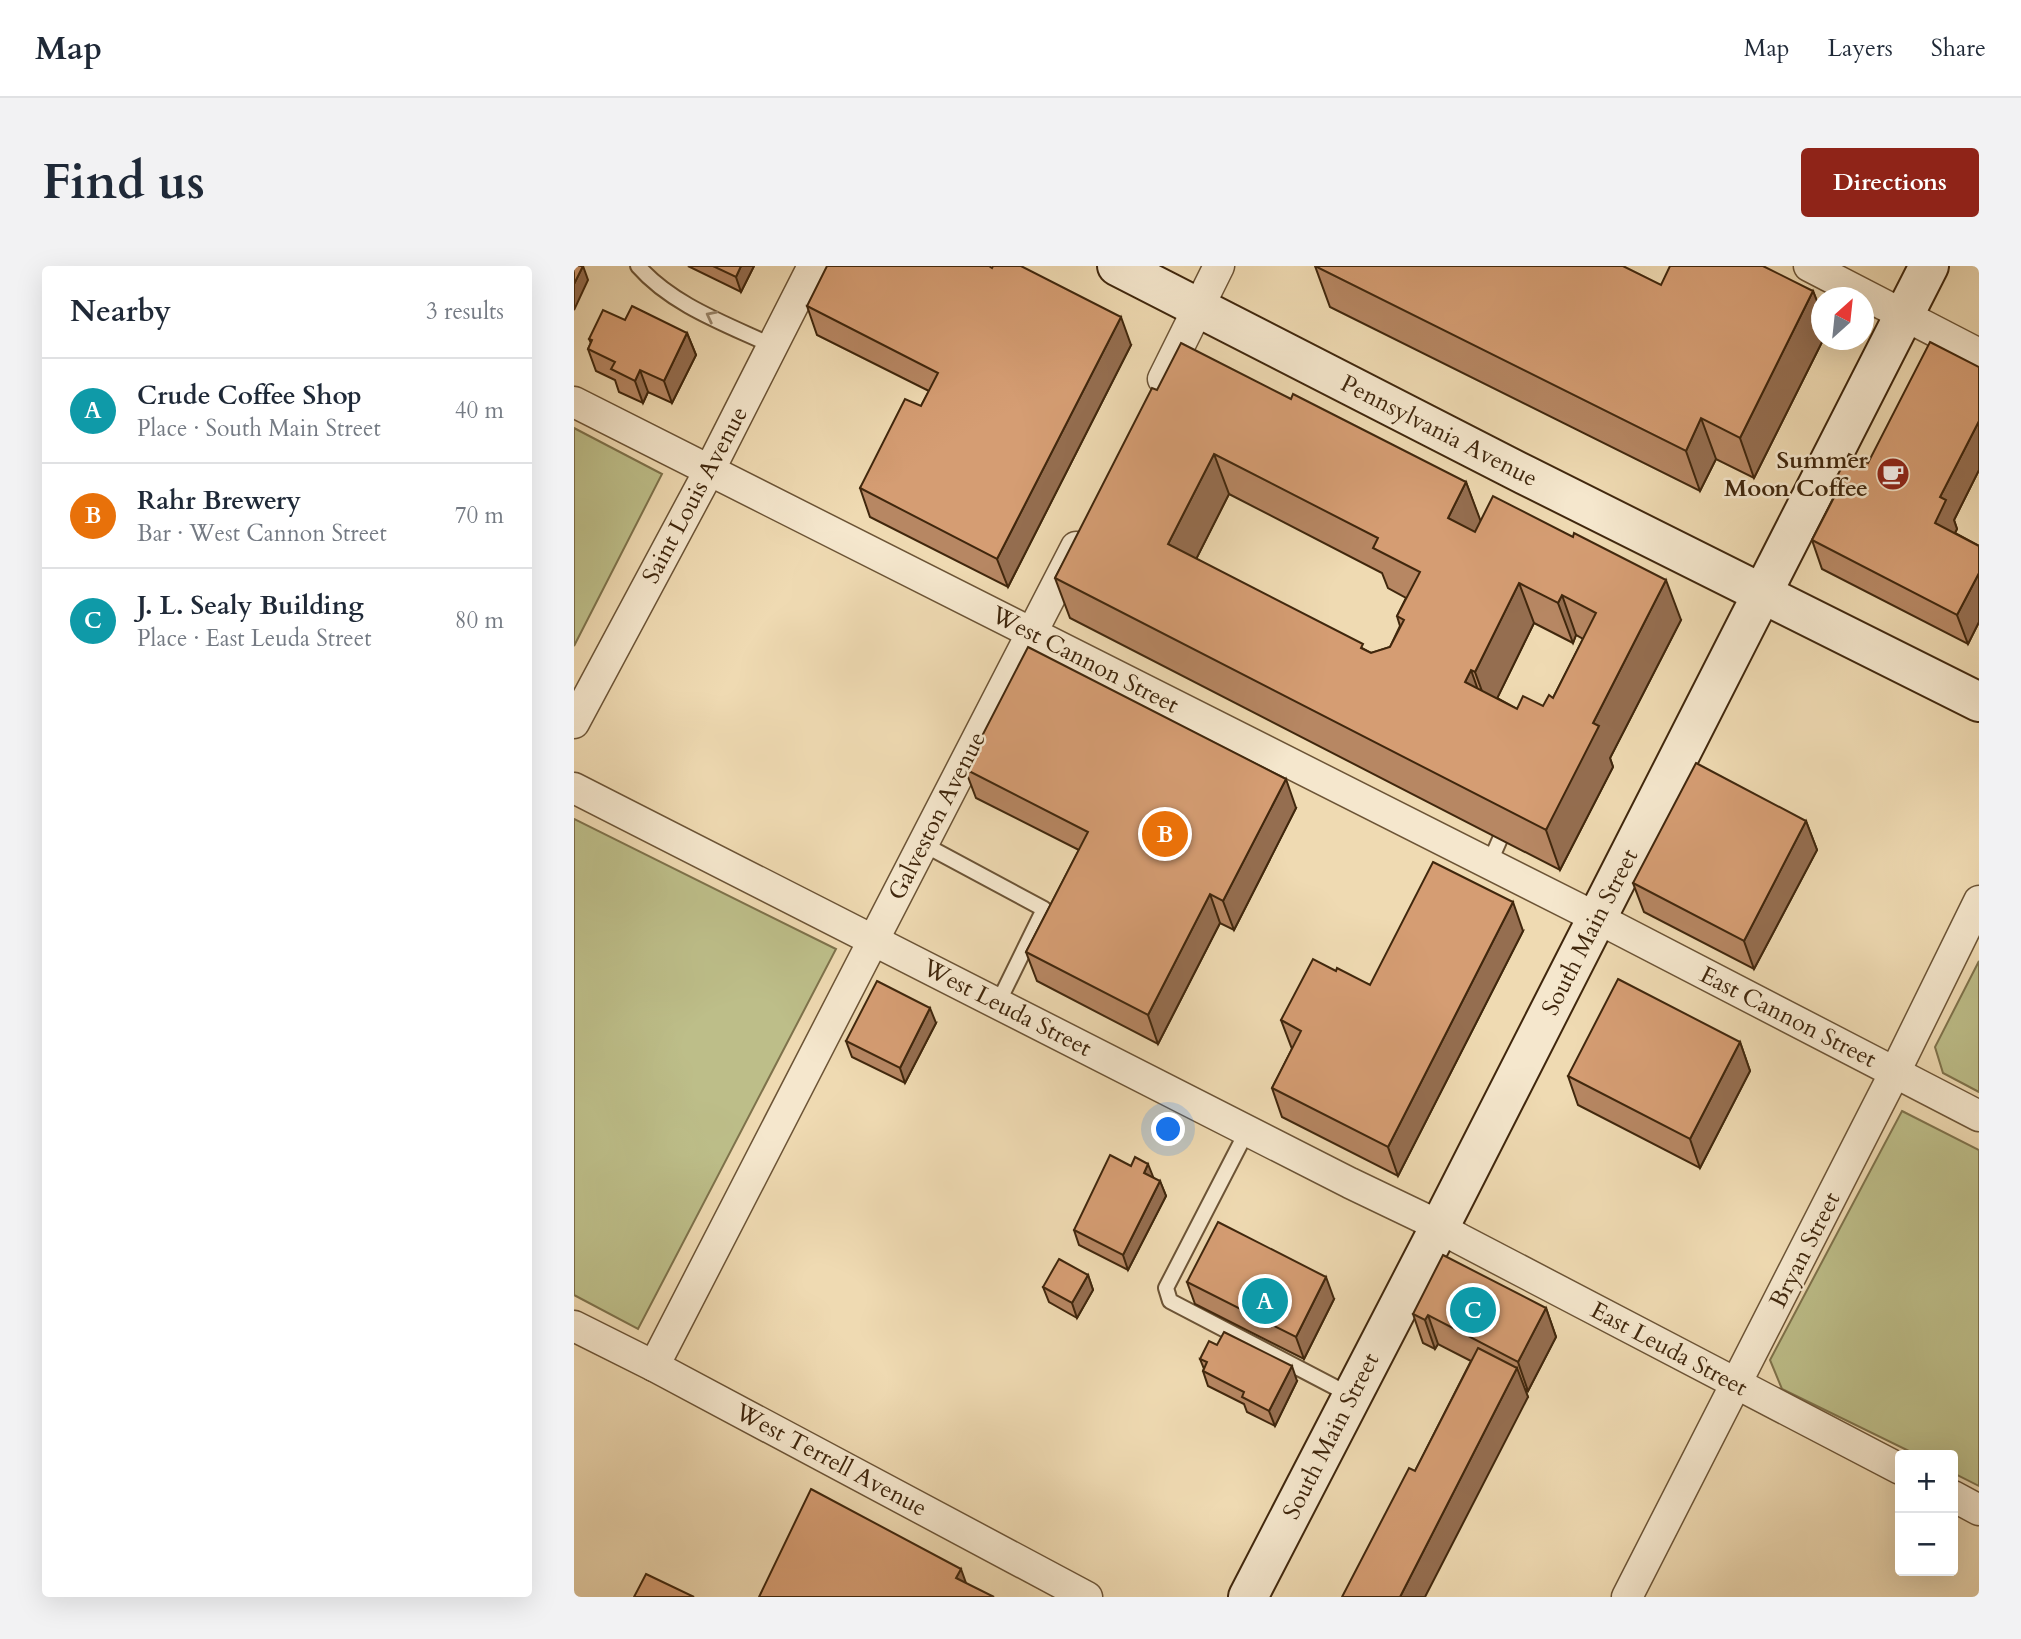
<!DOCTYPE html>
<meta charset="utf-8">
<style>
:root{--surface:#fff;--page:#f2f2f3;--text:#1f2937;--muted:#747a83;--line:#e0e1e3;--accent:#8f2418}
body{margin:0;font-family:Cardo,serif;background:var(--page);color:var(--text)}
.controls{position:absolute;right:21px;bottom:21px;display:grid;overflow:hidden;border-radius:7px;box-shadow:0 7px 28px #0002}
.controls button{width:63px;height:63px;display:grid;place-items:center;padding:0;border:0;border-bottom:2px solid var(--line);background:var(--surface);color:var(--text);font:35px sans-serif}
.compass{position:absolute;left:1237px;top:21px;width:63px;height:63px;border-radius:50%;background:var(--surface);box-shadow:0 7px 28px #0002;rotate:27deg}
.you{position:absolute;left:595px;top:864px;width:24px;height:24px;margin:-18px;border:5px solid #fff;border-radius:50%;background:#1a73e8;box-shadow:0 0 0 10px #1a73e833}
.badge{display:grid;place-items:center;width:46px;height:46px;border-radius:50%;background:var(--accent);color:#fff;font-size:23px;font-weight:700}
.pin{position:absolute;translate:-50% -50%;border:4px solid #fff;box-shadow:0 2px 7px #0006}
.list{margin:0;padding:0;list-style:none}
h2{display:flex;justify-content:space-between;align-items:center;height:91px;margin:0;padding:0 28px;font-size:30px}
h2 small{font-size:23px;font-weight:400;color:var(--muted)}
.list li{display:grid;grid-template-columns:46px 1fr auto;gap:21px;align-items:center;box-sizing:border-box;height:105px;padding:0 28px;border-top:2px solid var(--line)}
.list b{display:block;font-size:26px;white-space:nowrap}
.list p{margin:0;font-size:23px;white-space:nowrap;color:var(--muted)}
.list em{font-size:23px;font-style:normal;color:var(--muted)}
.map{position:relative;flex:none;width:1405px;height:1331px;overflow:hidden;border-radius:7px}
header{display:flex;align-items:center;gap:42px;box-sizing:border-box;height:98px;padding:0 35px;background:var(--surface);border-bottom:2px solid var(--line)}
header strong{font-size:33px}
nav{display:flex;gap:38px;margin-inline-start:auto;font-size:24px}
.intro{display:flex;align-items:center;justify-content:space-between;box-sizing:border-box;height:168px;padding:0 42px}
h1{margin:0;font-size:49px}
.button{padding:18px 32px;border-radius:7px;background:var(--accent);color:#fff;font-size:24px;font-weight:700}
main{display:flex;gap:42px;padding:0 42px}
aside{flex:1;background:var(--surface);border-radius:7px;box-shadow:0 7px 28px #0002}
.map>svg:first-child{display:block}
.green{fill:#bdbe89;stroke:#7e724b;stroke-width:2}
.lines{fill:none;stroke-linecap:round;stroke-linejoin:round}
.lane-casing{stroke:#6c5436;stroke-width:18}
.street-casing{stroke:#6c5436;stroke-width:33}
.secondary-casing{stroke:#40270d;stroke-width:42}
.lane{stroke:#f5e7cd;stroke-width:14}
.street{stroke:#f5e7cd;stroke-width:30}
.secondary{stroke:#f5e7cd;stroke-width:38}
.wall{fill:#b78763;stroke:#40270d;stroke-width:2;fill-rule:evenodd}
.shaded-wall{fill:#956e50;stroke:#40270d;stroke-width:2}
.building{fill:#d59d73;stroke:#40270d;stroke-width:2;fill-rule:evenodd}
.oneway{stroke:#9a876d}
.labels{text-anchor:middle;dominant-baseline:central;stroke-width:5;stroke-linejoin:round;paint-order:stroke}
.street-label{font-size:24px;fill:#40270d;stroke:#f5e7cd}
.poi-label{font-size:24px;font-weight:bold;fill:#40270d;stroke:#f5e7cd;text-anchor:end}
</style>
<header>
<strong>Map</strong>
<nav><a>Map</a><a>Layers</a><a>Share</a></nav>
</header>
<div class="intro"><h1>Find us</h1><a class="button">Directions</a></div>
<main>
<aside>
<h2>Nearby<small>3 results</small></h2>
<ul class="list">
<li><span class="badge" style="background:#0f9aa8">A</span><div><b>Crude Coffee Shop</b><p>Place · South Main Street</p></div><em>40 m</em></li>
<li><span class="badge" style="background:#e8710a">B</span><div><b>Rahr Brewery</b><p>Bar · West Cannon Street</p></div><em>70 m</em></li>
<li><span class="badge" style="background:#0f9aa8">C</span><div><b>J. L. Sealy Building</b><p>Place · East Leuda Street</p></div><em>80 m</em></li>
</ul>
</aside>
<div class="map">
<svg width="1405" height="1331" viewBox="0 0 1405 1331">
<rect width="100%" height="100%" fill="#efdab2"/>
<filter id="stains"><feTurbulence type="fractalNoise" baseFrequency=".00286" numOctaves="4"/><feColorMatrix values="0 0 0 0 .2 0 0 0 0 .09 0 0 0 0 .02 0 0 0 .5 -.17"/></filter>
<radialGradient id="worn" r=".72"><stop offset=".6" stop-color="#630" stop-opacity="0"/><stop offset="1" stop-color="#630" stop-opacity=".3"/></radialGradient>
<g class="green">
<path d="M0 162 88 208 0 380Z"/>
<path d="M0 553 262 683 64 1063 0 1029Z"/>
<path d="M1405 695V826L1369 807 1361 781Z"/>
<path d="M1328 845 1405 884V1220L1379 1207V1189H1343L1208 1123 1196 1094Z"/>
</g>
<g class="lines">
<defs>
<g id="lane">
<path d="M64 0C98 39 152 58 199 80"/>
<path d="M349 578 470 643 424 737"/>
<path d="M915 598 926 573"/>
<path d="M673 865 592 1022 596 1035 776 1129"/>
</g>
<g id="street">
<path d="M1235 0 1405 88"/>
<path d="M589 113 645 0"/>
<path d="M0 136 1023 652 1405 850"/>
<path d="M0 457 135 205 239 0"/>
<path d="M0 522 776 917 849 952 886 973 1326 1203"/>
<path d="M0 1060 80 1100 513 1331"/>
<path d="M80 1100 502 281"/>
<path d="M1379 1230 1405 1244"/>
<path d="M1053 1331 1321 806 1405 635"/>
</g>
<g id="secondary">
<path d="M543 0 951 209 1405 436"/>
<path d="M674 1331 865 962 1355 0"/>
</g>
</defs>
<use href="#lane" class="lane-casing"/>
<use href="#street" class="street-casing"/>
<use href="#secondary" class="secondary-casing"/>
<use href="#lane" class="lane"/>
<use href="#street" class="street"/>
<use href="#secondary" class="secondary"/>
</g>
<g class="wall">
<path d="M114 0H180L167 26Z"/>
<path d="M741 0 1087 19 1239 25 1248 48V74H1249L1180 212 1142 193 1126 225 756 41Z"/>
<path d="M233 40 557 79 434 321 296 251 286 222 347 140 355 125 243 69Z"/>
<path d="M51 54 113 67 122 89 98 137 74 126 69 137 45 126 41 114 22 105 14 83 17 77 15 73Z"/>
<path d="M1405 101V204L1380 254 1383 263 1381 267 1405 280V356L1394 378 1248 303 1238 274 1265 222 1262 212 1294 197Z"/>
<path d="M583 124 892 216 906 255 1107 354 1036 492 1039 501 986 604 496 352 481 312ZM655 228 808 307 814 322 832 332 823 350 826 360 816 381 797 387 622 293ZM960 357 999 377 1002 369 1009 373 979 432 969 440 943 443 923 432Z"/>
<path d="M391 503 722 542 660 664 646 657 584 778 463 715 452 686 505 584 402 532Z"/>
<path d="M1232 555 1243 584 1180 703 1070 646 1059 617Z"/>
<path d="M949 665 824 910 708 851 698 822 718 783 707 754 762 705 796 719Z"/>
<path d="M362 757 331 817 278 791 272 775Z"/>
<path d="M1166 776 1176 805 1126 902 1004 839 994 810Z"/>
<path d="M586 915 592 930 554 1004 505 979 500 964Z"/>
<path d="M514 1009 519 1024 503 1052 475 1036 469 1021Z"/>
<path d="M613 1016 760 1033 730 1093 621 1038Z"/>
<path d="M972 1042 982 1071 954 1125 951 1123 954 1131 841 1205 897 1095 864 1078 861 1083 849 1077 839 1048Z"/>
<path d="M626 1093 723 1115 701 1160 673 1146 670 1138 634 1120 629 1105 630 1103Z"/>
</g>
<g class="shaded-wall">
<path d="M9 0 14 14 0 44V18Z"/>
<path d="M167 0H180L167 26 162 11Z"/>
<path d="M1239 25 1248 48V74H1249L1180 212 1166 172Z"/>
<path d="M547 51 557 79 434 321 423 293Z"/>
<path d="M113 67 122 89 98 137 90 115Z"/>
<path d="M66 104 74 126 69 137 61 115Z"/>
<path d="M1127 152 1142 193 1126 225 1112 185Z"/>
<path d="M1405 155V204L1380 254 1383 263 1371 286 1361 257 1366 231Z"/>
<path d="M640 188 655 228 609 319 594 278Z"/>
<path d="M892 216 907 256 889 292 874 252Z"/>
<path d="M1405 307V356L1394 378 1383 349Z"/>
<path d="M1092 314 1107 354 1036 492 1039 501 986 604 972 564 1019 457Z"/>
<path d="M945 317 960 357 916 447 901 406Z"/>
<path d="M988 329 1002 369 999 377 984 337Z"/>
<path d="M897 404 911 444 891 416Z"/>
<path d="M712 513 722 542 660 664 649 635Z"/>
<path d="M1232 555 1243 584 1180 703 1170 675Z"/>
<path d="M636 628 646 657 584 778 574 749Z"/>
<path d="M939 636 949 665 824 910 814 881Z"/>
<path d="M356 742 362 757 331 817 326 802Z"/>
<path d="M1166 776 1176 805 1126 902 1116 873Z"/>
<path d="M574 898 580 913 570 907Z"/>
<path d="M586 915 592 930 554 1004 549 989Z"/>
<path d="M514 1009 519 1024 503 1052 498 1037Z"/>
<path d="M752 1011 760 1033 730 1093 722 1071Z"/>
<path d="M972 1042 982 1071 954 1125 944 1096Z"/>
<path d="M854 1049 864 1078 861 1083 851 1054Z"/>
<path d="M718 1100 723 1115 701 1160 695 1145Z"/>
<path d="M943 1102 954 1131 851 1331H826Z"/>
<path d="M387 1303 397 1331 382 1312Z"/>
</g>
<g class="building">
<path d="M0 0H9L0 18Z"/>
<path d="M139 0H167L162 11Z"/>
<path d="M253 0H415L418 2 419 0H447L547 51 423 293 286 222 331 133 347 140 364 107 233 40Z"/>
<path d="M741 0H1049L1087 19 1096 0H1189L1239 25 1166 172 1127 152 1112 185Z"/>
<path d="M58 40 113 67 90 115 66 104 61 115 37 103 41 96 14 83 18 74 15 73 29 44 51 54Z"/>
<path d="M1356 76 1405 101V155L1366 231 1372 234 1361 257 1405 280V307L1383 349 1238 274 1268 216 1262 212 1275 188 1294 197Z"/>
<path d="M607 77 717 133 719 128 892 216 874 252 901 266 919 230 999 271 1000 267 1092 314 1019 457 1025 460 972 564 481 312 578 122 583 124ZM640 188 804 272 799 282 846 306 823 350 830 354 816 381 797 387 787 382 789 378 594 278ZM945 317 984 337 988 329 1022 347 979 432 975 429 969 440 949 430 943 443 891 416 897 404 901 406Z"/>
<path d="M454 381 712 513 649 635 636 628 574 749 452 686 514 566 391 503Z"/>
<path d="M1122 497 1232 555 1170 675 1059 617Z"/>
<path d="M859 596 939 636 814 881 698 822 727 765 707 754 739 693 762 705 763 702 796 719Z"/>
<path d="M1044 713 1166 776 1116 873 994 810Z"/>
<path d="M303 715 356 742 326 802 272 775Z"/>
<path d="M536 889 557 900 561 891 574 898 570 907 586 915 549 989 500 964Z"/>
<path d="M644 956 752 1011 722 1071 613 1016Z"/>
<path d="M869 989 972 1042 944 1096 854 1049 851 1054 839 1048Z"/>
<path d="M485 993 514 1009 498 1037 469 1021Z"/>
<path d="M650 1066 718 1100 695 1145 668 1131 670 1126 629 1105 633 1096 626 1093 635 1075 643 1079Z"/>
<path d="M904 1082 943 1102 826 1331H768L835 1202 841 1205Z"/>
<path d="M237 1223 387 1303 382 1312 420 1331H185Z"/>
<path d="M72 1308 120 1331H60Z"/>
</g>
<defs><path id="oneway-chevron" d="M-2-3.5L2.5 0L-2 3.5" fill="none" stroke-width="1.6" stroke-linecap="round" stroke-linejoin="round" transform="scale(1.75)"/></defs>
<use class="oneway" href="#oneway-chevron" transform="translate(137 50) rotate(-153)"/>
<defs>
<symbol id="cafe-disc" viewBox="-11 -11 22 22"><circle r="9.5" fill="#8f2418" stroke="#f5e7cd"/><path d="M-5.5-4.5H6V0H3Q3 3.5 0 3.5H-2.5Q-5.5 3.5-5.5 0ZM3-3.2v2h1.7v-2ZM-6 4.5H4V6H-6Z" fill="#fff"/></symbol>
</defs>
<g fill-rule="evenodd">
<use href="#cafe-disc" x="1300" y="189" width="38" height="38"/>
</g>
<g class="labels">
<g class="street-label">
<text transform="translate(865 165) rotate(27)">Pennsylvania Avenue</text>
<text transform="translate(121 229) rotate(-62)">Saint Louis Avenue</text>
<text transform="translate(511 394) rotate(27)">West Cannon Street</text>
<text transform="translate(363 550) rotate(-63)">Galveston Avenue</text>
<text transform="translate(1016 666) rotate(-63)">South Main Street</text>
<text transform="translate(433 742) rotate(27)">West Leuda Street</text>
<text transform="translate(1214 751) rotate(27)">East Cannon Street</text>
<text transform="translate(1231 984) rotate(-63)">Bryan Street</text>
<text transform="translate(1095 1083) rotate(28)">East Leuda Street</text>
<text transform="translate(757 1170) rotate(-63)">South Main Street</text>
<text transform="translate(257 1194) rotate(28)">West Terrell Avenue</text>
</g>
<g class="poi-label">
<text x="1294" y="194">Summer<tspan x="1294" dy="28">Moon Coffee</tspan></text>
</g>
</g>
<rect width="100%" height="100%" filter="url(#stains)"/>
<rect width="100%" height="100%" fill="url(#worn)"/>
</svg>
<div class="controls">
<button>+</button>
<button>−</button>
</div>
<svg class="compass" viewBox="-18 -18 36 36"><path d="M0-13l5 13h-10z" fill="#e53935"/><path d="M0 13l5-13h-10z" fill="#747a83"/></svg>
<div class="you"></div>
<div class="pin badge" style="left:691px;top:1035px;background:#0f9aa8">A</div>
<div class="pin badge" style="left:591px;top:568px;background:#e8710a">B</div>
<div class="pin badge" style="left:899px;top:1044px;background:#0f9aa8">C</div>
</div>
</main>
